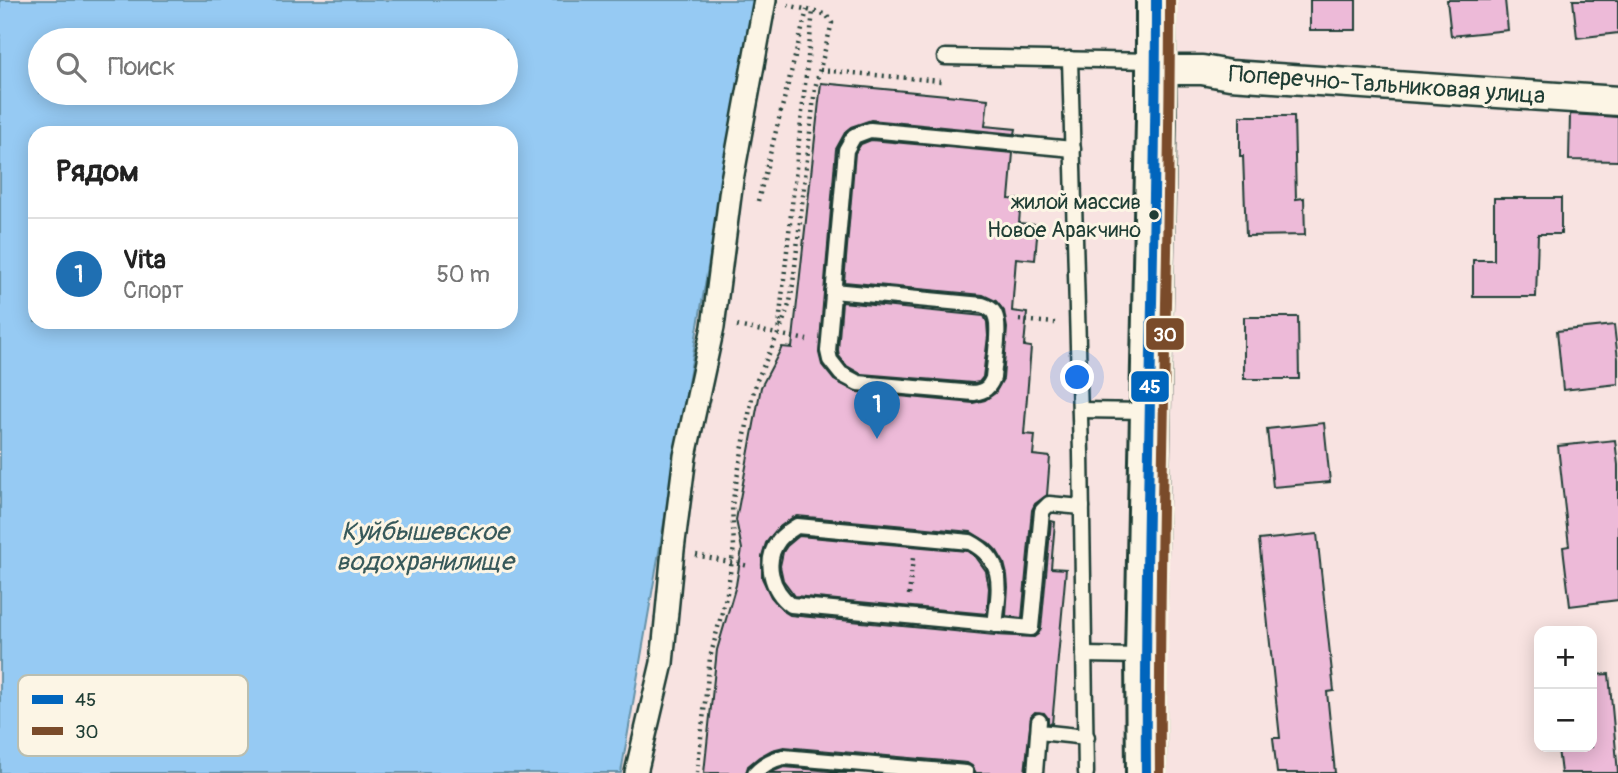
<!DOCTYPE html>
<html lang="ru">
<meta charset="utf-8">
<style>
:root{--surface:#fff;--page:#f2f2f2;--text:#222;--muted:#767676;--line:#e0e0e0;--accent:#1f6fb2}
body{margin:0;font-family:Pangolin,sans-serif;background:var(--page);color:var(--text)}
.controls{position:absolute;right:21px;bottom:21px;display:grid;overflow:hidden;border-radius:14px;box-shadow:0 4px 18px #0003}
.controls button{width:63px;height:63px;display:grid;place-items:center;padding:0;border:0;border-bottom:2px solid var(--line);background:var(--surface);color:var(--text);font:35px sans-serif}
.you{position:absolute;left:1078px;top:378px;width:24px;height:24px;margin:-18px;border:5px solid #fff;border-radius:50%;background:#1a73e8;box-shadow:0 0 0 10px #1a73e833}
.badge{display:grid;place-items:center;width:46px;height:46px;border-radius:50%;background:var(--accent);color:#fff;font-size:23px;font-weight:700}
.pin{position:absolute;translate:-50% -58px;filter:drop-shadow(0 2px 4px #0008)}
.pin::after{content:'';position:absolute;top:37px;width:24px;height:21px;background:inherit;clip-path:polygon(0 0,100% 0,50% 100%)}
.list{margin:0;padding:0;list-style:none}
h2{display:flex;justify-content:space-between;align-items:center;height:91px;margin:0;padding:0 28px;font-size:30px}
h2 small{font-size:23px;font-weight:400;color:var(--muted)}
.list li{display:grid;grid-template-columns:46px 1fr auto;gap:21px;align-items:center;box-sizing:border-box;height:112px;padding:0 28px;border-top:2px solid var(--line)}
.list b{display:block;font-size:26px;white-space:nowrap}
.list p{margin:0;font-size:23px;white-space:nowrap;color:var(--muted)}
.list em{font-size:23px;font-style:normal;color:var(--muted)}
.icon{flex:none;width:38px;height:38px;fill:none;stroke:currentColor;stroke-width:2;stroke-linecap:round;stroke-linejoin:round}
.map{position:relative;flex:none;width:1618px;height:773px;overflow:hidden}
.search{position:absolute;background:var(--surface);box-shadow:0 4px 18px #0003;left:28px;top:28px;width:490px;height:77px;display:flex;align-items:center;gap:18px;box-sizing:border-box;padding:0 24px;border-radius:38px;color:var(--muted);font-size:26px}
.panel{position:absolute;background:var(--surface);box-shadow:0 4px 18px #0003;left:28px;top:126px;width:490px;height:203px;border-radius:21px}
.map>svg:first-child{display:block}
.water{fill:#96caf3;stroke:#6692a7;stroke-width:2;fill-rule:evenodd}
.building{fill:#edbad8;stroke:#1f3d34;stroke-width:2}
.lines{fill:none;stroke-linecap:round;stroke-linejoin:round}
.service-casing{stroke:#1f3d34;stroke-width:19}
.pedestrian-casing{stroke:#1f3d34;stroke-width:26}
.minor-casing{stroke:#1f3d34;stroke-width:33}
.secondary-casing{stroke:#1f3d34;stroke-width:44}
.path{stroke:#1f3d34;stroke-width:4.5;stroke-dasharray:2 5;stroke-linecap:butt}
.service{stroke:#fcf5e5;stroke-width:14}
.pedestrian{stroke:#fcf5e5;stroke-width:21}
.minor{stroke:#fcf5e5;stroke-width:28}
.secondary{stroke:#fcf5e5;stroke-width:38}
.bus-1-casing{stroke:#fcf5e5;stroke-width:16}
.bus-2-casing{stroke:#fcf5e5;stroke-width:16}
.bus-1{stroke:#0065bd;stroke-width:10}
.bus-2{stroke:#7a4b2a;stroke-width:10}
.bus-dot{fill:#1f3d34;stroke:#fcf5e5;stroke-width:2.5}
.labels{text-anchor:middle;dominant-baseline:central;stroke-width:6;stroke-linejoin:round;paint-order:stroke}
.bus-label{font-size:22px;fill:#1f3d34;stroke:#fcf5e5;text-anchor:end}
.street-label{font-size:24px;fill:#1f3d34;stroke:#fcf5e5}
.water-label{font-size:26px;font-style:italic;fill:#37595a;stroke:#fcf5e5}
.key{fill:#fcf5e5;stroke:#babeb0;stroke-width:2}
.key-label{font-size:19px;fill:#1f3d34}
.line-badge{stroke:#fcf5e5;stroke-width:2.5}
.badge-label{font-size:19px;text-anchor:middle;font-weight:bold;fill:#fff}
</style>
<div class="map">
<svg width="1618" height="773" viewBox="0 0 1618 773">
<rect width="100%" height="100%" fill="#f8e3e1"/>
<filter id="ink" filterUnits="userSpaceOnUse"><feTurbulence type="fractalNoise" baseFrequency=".0143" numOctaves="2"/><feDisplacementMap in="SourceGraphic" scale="14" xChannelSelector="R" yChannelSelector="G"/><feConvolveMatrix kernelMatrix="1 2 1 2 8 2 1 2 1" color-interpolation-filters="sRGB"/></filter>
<g filter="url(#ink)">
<path class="water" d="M0 0H754L621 773H0ZM40 40H506V93H40ZM35 133H511V322H35Z"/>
<g class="building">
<rect x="1310" y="0" width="46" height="30"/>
<path d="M1447 0H1505L1508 30 1451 36Z"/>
<path d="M1573 0H1618V33L1577 38Z"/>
<path d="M821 83 988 99 985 126 1016 129 1015 134 871 120 851 127 846 131 836 149 819 353 822 365 834 380 857 392 973 403 985 400 995 393 1003 379 1007 328 1004 311 996 301 983 295 844 282 855 153 861 144 871 140 1013 153 1009 199 1021 200 1019 223 1038 225 1035 260 1016 258 1012 311 1027 313 1024 346 1031 347 1024 434 1035 435 1033 455 1050 457 1047 495 1035 504 1032 510 1022 618 1006 616 1008 587 1007 575 1004 563 997 551 989 543 971 532 797 516 792 518 777 529 766 543 762 556V578L771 597 785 612 790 615 995 635 1034 637 1038 634 1041 629 1051 521 1055 522 1051 568 1066 569 1052 724 1048 723V718L1044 713 1035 712 1031 716 1025 773H976L972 766 967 763 784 747 772 750 759 757 748 766 746 773H704L717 650 736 585 742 549 736 520 761 387 782 347 792 348Z"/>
<path d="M1570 114 1618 117V161L1569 160Z"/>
<path d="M1240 116H1294L1296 199 1304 198 1305 235 1246 236 1243 156H1240Z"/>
<path d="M1494 198H1561V234H1538L1536 297H1473V260H1494Z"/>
<path d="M842 302 984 316 987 322 988 336 983 377 979 382 973 383 861 374 847 366 839 356 838 350Z"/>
<path d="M1244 317H1298L1299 379H1244Z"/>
<path d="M1614 325 1618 359V384L1563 390 1557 331Z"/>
<path d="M1324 423 1330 482 1273 487 1267 429Z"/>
<path d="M1615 440 1618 465V600L1570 606 1563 547 1569 546 1558 446Z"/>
<path d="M1317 534 1334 691 1327 692 1335 773H1277L1273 738H1280L1259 540Z"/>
<path d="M799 536 967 551 976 557 986 571 989 588 987 614 795 596 783 580 780 566 783 552 787 546Z"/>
<path d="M1609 674 1618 773H1561L1558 749 1592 747V675Z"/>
<path d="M784 767 855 773H769Z"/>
</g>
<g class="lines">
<defs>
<g id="service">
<path d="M945 57 1154 61"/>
<path d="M1070 59 1081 453 1086 773"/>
<path d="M833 291 982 305C988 307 993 309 995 315 1001 327 994 363 993 378 989 388 985 391 974 393L858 383 841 374 830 360 828 351 846 150 854 136 870 130 1073 149"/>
<path d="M1080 410 1148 411"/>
<path d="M995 625C999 589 1007 561 970 542L797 526C791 530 784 534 779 540 763 561 771 590 791 605L1031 628 1042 511 1049 504 1082 507"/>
<path d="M1084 655 1142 656"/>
<path d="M1039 732 1087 737"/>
<path d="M755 773C763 764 771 760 783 757L966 773"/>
<path d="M1035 773 1039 721"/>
</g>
<path id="pedestrian" d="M636 773 662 663 673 550 685 456 713 327 732 180 765 0"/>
<path id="minor" d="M1155 70H1202L1230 75 1618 101"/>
<path id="secondary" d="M1146 773 1145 656 1156 120V0"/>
</defs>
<use href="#service" class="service-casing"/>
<use href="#pedestrian" class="pedestrian-casing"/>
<use href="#minor" class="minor-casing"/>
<use href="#secondary" class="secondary-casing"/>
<g class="path">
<path d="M820 70 941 81"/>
<path d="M758 201 807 10"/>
<path d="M1019 320 1055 323"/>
<path d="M737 326 807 340"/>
<path d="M781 327 790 302 793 284 815 88 832 23 827 16 824 14 788 5"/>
<path d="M696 555 749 566"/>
<path d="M909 595 913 558"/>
<path d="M697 773 710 658 727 593 734 547 732 505 752 398 757 380 778 334 813 11"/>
</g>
<use href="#service" class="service"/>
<use href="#pedestrian" class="pedestrian"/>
<use href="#minor" class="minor"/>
<use href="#secondary" class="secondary"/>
<defs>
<path id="bus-1" d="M1146 773C1144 515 1156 258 1156 0"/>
<path id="bus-2" d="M1160 773C1158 515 1170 258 1170 0"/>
</defs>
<use href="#bus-1" class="bus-1-casing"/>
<use href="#bus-2" class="bus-2-casing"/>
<use href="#bus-1" class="bus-1"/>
<use href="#bus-2" class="bus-2"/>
</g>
</g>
<circle class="bus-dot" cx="1154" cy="215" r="6"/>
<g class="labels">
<g class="bus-label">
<text x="1141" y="202">жилой массив<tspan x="1141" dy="28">Новое Аракчино</tspan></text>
</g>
<g class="street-label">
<text transform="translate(1387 85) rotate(4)">Поперечно-Тальниковая улица</text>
</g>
<g class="water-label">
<text x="425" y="532">Куйбышевское<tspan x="425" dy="30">водохранилище</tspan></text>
</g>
</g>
<rect x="18" y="675" width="230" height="81" rx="10" class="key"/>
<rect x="32" y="695" width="31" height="9" fill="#0065bd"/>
<rect x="32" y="727" width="31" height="8" fill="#7a4b2a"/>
<g class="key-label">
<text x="75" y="706">45</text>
<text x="75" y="738">30</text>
</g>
<g class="line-badge">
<rect x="1145" y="317" width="40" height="34" rx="7" fill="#7a4b2a"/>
<rect x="1130" y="370" width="40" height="33" rx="7" fill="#0065bd"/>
</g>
<g class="badge-label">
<text x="1165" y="341">30</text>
<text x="1150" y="393">45</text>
</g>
</svg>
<div class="controls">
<button>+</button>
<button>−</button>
</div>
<div class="you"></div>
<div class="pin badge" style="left:877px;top:439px">1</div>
<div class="search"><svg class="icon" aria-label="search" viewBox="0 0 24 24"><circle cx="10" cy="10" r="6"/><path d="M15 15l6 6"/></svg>Поиск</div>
<section class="panel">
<h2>Рядом<small></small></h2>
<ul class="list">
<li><span class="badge">1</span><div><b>Vita</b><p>Спорт</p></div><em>50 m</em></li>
</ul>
</section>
</div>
